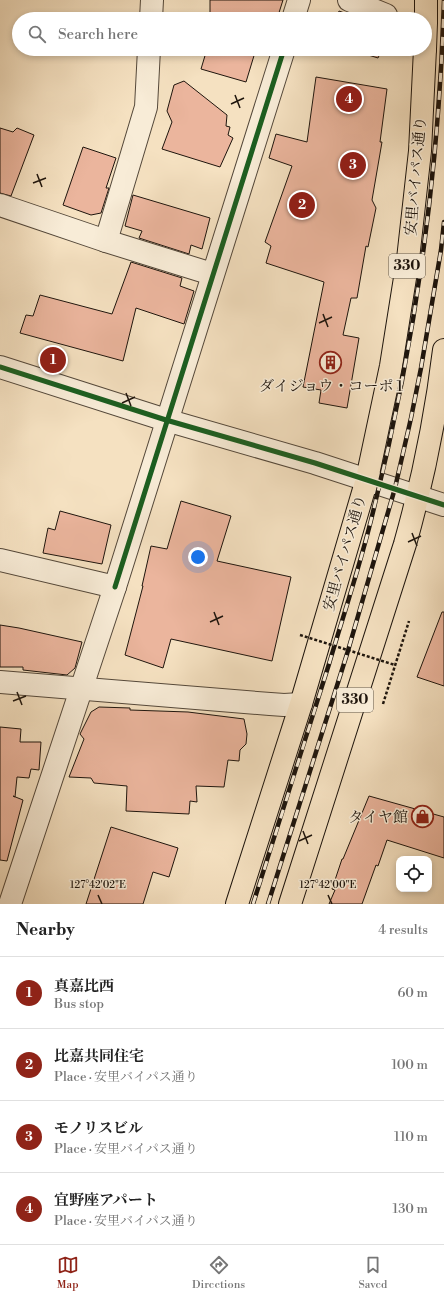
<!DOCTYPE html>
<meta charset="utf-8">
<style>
:root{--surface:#fff;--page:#f6f6f6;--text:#222;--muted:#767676;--line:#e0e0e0;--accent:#8f2418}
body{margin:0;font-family:"Libre Bodoni","Noto Serif JP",serif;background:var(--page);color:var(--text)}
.controls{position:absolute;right:12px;bottom:12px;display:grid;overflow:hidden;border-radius:8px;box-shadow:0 2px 6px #0003}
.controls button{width:36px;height:36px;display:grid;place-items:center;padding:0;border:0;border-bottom:1px solid var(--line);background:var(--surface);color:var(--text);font:20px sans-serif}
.you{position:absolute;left:198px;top:557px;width:14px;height:14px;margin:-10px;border:3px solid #fff;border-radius:50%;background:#1a73e8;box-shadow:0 0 0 6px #1a73e833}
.badge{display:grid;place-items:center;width:26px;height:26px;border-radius:50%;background:var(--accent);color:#fff;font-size:13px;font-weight:700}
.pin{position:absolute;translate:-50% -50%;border:2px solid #fff;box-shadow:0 1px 4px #0006}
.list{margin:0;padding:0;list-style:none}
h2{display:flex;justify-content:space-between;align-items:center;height:52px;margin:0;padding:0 16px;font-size:17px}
h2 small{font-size:13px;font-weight:400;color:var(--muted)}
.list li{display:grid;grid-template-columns:26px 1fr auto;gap:12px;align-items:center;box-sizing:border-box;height:72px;padding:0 16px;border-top:1px solid var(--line)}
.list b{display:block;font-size:15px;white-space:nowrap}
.list p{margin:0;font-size:13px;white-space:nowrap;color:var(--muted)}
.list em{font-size:13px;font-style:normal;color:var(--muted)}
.icon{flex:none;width:22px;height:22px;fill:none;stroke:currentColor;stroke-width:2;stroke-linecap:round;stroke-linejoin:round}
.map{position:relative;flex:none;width:444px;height:904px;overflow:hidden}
.search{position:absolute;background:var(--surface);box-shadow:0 2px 6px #0003;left:12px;right:12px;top:12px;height:44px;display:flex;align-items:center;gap:10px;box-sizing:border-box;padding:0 14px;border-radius:22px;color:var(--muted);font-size:15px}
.sheet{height:340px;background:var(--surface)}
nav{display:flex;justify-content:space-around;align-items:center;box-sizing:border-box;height:56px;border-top:1px solid var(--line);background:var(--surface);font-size:11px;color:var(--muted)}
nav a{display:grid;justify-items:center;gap:2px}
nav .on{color:var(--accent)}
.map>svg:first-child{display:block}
.building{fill:#ebb59d;stroke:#1e150d}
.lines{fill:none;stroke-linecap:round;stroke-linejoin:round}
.minor-casing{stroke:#54483a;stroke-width:24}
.tertiary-casing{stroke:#54483a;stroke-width:24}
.trunk-casing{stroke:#1e150d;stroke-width:24}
.path{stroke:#1e150d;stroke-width:2.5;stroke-dasharray:3 2;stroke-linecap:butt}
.minor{stroke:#f8ecd7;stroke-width:22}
.tertiary{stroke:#f8ecd7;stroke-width:22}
.trunk{stroke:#f5e1c1;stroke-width:22}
.rail-casing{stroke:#1e150d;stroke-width:4.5}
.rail{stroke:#f8ecd7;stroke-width:3;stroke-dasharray:9;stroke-linecap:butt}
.path-bridge{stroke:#1e150d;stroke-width:2.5;stroke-dasharray:3 2;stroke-linecap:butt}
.cycleway-casing{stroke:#f8ecd7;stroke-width:8}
.cycleway{stroke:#1b5e20;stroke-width:5}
.ticks{fill:none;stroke:#1e150d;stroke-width:1.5}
.labels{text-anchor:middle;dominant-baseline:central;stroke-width:3;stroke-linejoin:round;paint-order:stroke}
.shield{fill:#f8ecd7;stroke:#5f564a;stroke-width:1}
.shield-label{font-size:14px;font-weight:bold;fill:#1e150d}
.street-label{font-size:15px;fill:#1e150d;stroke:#f8ecd7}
.poi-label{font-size:15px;fill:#1e150d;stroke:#f8ecd7}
.ticks-label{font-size:10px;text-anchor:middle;fill:#1e150d;stroke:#f8ecd7;stroke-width:3;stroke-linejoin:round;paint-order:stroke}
</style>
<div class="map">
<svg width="444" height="904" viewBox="0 0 444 904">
<rect width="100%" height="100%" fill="#f5e1c1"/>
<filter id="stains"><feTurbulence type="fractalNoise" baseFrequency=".005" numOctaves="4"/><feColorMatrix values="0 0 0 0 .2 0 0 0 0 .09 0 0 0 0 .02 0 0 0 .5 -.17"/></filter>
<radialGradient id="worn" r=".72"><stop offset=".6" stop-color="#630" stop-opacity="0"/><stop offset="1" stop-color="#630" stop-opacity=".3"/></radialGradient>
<g class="building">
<path d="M210 0H283L277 19H212L210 18Z"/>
<path d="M339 11 361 19H336Z"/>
<path d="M207 49H256L246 82 201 69Z"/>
<path d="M349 49H382L378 58Z"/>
<path d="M316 77 387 89 380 142H382L372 200 376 208 368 247 366 246 357 298H351L343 335 359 338 347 408 319 403 321 390 303 387 324 282 266 263 271 246 265 242 292 166 269 158 276 134 307 142Z"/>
<path d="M184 81 227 115 226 126 230 127 228 135 233 138 220 167 162 149 172 122 167 111 174 85Z"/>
<path d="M0 128 13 132 17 128 34 135 11 196 0 193Z"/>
<path d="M83 147 116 158 106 188H109L101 213 91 215 63 205Z"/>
<path d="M133 195 210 218 202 249 191 245 189 254 139 238 142 231 125 226Z"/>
<path d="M131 262 182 278 180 286 194 291 184 324 136 308 123 361 20 333 26 315 33 316 40 295 112 314Z"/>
<path d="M181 501 231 516 217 561 291 577 272 661 171 639 163 668 125 655 143 586H142L151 546 167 549Z"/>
<path d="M60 511 111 525 102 564 43 553 48 528 55 530Z"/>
<path d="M442 612H444V686L417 677Z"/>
<path d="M0 625 19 628 82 642 75 668 67 675 23 670V667H0Z"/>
<path d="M99 707 130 708V710L188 712 244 719 247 734 246 744 240 750 239 761 228 760 224 787 196 786 197 802 190 801 189 814 126 811 127 786 94 783 91 778 69 777 84 739 80 734 91 712Z"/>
<path d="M0 727 21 729 20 742H41L39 770 31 769 29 778 17 777 15 797 13 796 23 800 7 861 0 860Z"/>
<path d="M369 796 444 817V858L387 840 378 866 376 865 362 904H329L335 890 332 889 342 859H343Z"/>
<path d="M111 827 178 848 169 877 153 872 143 904H86Z"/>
</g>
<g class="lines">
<defs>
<g id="minor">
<path d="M349 0 386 15"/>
<path d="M151 19 152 0"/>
<path d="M293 19 299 0"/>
<path d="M0 205 106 241 212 274"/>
<path d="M106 241 146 107 149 49"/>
<path d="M0 560 115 587 10 904"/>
<path d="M115 587 284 49"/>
<path d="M0 682 270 704 284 705 301 704"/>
</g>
<path id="tertiary" d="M0 367 166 420 315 463 444 505"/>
<g id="trunk">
<path d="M425 49 426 23V0"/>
<path d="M237 904 301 704 367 479 391 366 408 259 420 151 425 49"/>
<path d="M290 904 405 544C423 480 436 416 444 350"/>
</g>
</defs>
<use href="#minor" class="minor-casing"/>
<use href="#tertiary" class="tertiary-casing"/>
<use href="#trunk" class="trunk-casing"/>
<path class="path" d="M383 704 409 621"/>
<use href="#minor" class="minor"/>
<use href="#tertiary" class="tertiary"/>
<use href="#trunk" class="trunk"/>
<defs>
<g id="rail">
<path d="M253 904C279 824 304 744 329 664 344 613 361 563 373 512 415 344 439 173 444 0"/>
<path d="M268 904 347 654 395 488 411 418 421 368 441 250 444 222"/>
</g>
</defs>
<use href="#rail" class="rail-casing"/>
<use href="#rail" class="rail"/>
<path class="path-bridge" d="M300 635 395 665"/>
<defs>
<g id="cycleway">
<path d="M0 367 166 420 315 463 444 505"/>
<path d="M115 587 284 49"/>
</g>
</defs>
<use href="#cycleway" class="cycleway-casing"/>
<use href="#cycleway" class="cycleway"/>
</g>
<path class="ticks" d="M235 95 240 108M231 104 244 98M37 174 42 187M33 183 46 178M323 314 328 327M319 323 332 317M126 393 131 406M122 403 135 397M412 533 417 546M408 542 421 536M214 612 219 625M210 622 223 616M17 692 22 705M13 701 26 696M303 831 308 844M299 841 312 835M98 895 102 904M328 895 332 904"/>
<defs>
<symbol id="building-ring" viewBox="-11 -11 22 22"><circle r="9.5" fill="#f8ecd7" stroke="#8f2418" stroke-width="1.5"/><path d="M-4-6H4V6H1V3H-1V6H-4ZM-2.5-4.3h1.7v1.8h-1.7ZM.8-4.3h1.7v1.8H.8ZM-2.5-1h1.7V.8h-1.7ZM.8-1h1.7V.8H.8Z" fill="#8f2418"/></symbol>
<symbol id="shop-ring" viewBox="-11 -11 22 22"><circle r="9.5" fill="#f8ecd7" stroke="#8f2418" stroke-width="1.5"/><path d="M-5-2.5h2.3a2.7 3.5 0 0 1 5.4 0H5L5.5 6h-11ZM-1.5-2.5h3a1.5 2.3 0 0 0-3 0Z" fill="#8f2418"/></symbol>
</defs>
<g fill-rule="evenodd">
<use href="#building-ring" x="318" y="350" width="25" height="25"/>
<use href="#shop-ring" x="410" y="804" width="25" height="25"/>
</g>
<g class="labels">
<g class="shield">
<rect x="389" y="254" width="36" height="24" rx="3"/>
<rect x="337" y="688" width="36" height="24" rx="3"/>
</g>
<g class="shield-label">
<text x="407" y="266">330</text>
<text x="355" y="700">330</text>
</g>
<g class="street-label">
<text transform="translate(416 176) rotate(-85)">安里バイパス通り</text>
<text transform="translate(345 553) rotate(-74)">安里バイパス通り</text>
</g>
<g class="poi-label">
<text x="331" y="386">ダイジョウ・コーポ 1</text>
<text x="408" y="817" text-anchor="end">タイヤ館</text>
</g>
</g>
<g class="ticks-label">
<text x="98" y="888">127°42'02"E</text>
<text x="328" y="888">127°42'00"E</text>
</g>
<rect width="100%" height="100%" filter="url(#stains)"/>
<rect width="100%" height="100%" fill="url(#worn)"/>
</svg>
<div class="controls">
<button><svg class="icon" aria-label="locate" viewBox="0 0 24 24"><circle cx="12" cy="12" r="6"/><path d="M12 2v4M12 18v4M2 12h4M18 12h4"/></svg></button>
</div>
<div class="you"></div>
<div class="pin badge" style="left:53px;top:360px">1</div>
<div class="pin badge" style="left:302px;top:205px">2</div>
<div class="pin badge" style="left:353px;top:165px">3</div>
<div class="pin badge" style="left:349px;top:99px">4</div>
<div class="search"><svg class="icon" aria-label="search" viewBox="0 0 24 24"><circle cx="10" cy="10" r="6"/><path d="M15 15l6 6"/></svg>Search here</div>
</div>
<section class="sheet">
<h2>Nearby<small>4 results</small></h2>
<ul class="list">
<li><span class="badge">1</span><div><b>真嘉比西</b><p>Bus stop</p></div><em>60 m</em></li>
<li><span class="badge">2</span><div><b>比嘉共同住宅</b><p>Place · 安里バイパス通り</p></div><em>100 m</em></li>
<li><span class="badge">3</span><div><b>モノリスビル</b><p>Place · 安里バイパス通り</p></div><em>110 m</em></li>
<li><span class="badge">4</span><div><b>宜野座アパート</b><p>Place · 安里バイパス通り</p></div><em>130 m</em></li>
</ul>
</section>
<nav>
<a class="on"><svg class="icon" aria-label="map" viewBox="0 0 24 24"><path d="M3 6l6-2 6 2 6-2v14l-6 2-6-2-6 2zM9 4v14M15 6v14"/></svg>Map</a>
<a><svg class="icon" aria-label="directions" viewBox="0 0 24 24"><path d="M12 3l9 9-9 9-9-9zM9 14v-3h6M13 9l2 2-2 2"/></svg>Directions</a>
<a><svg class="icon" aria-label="saved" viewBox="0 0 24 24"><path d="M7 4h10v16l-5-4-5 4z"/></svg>Saved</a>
</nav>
